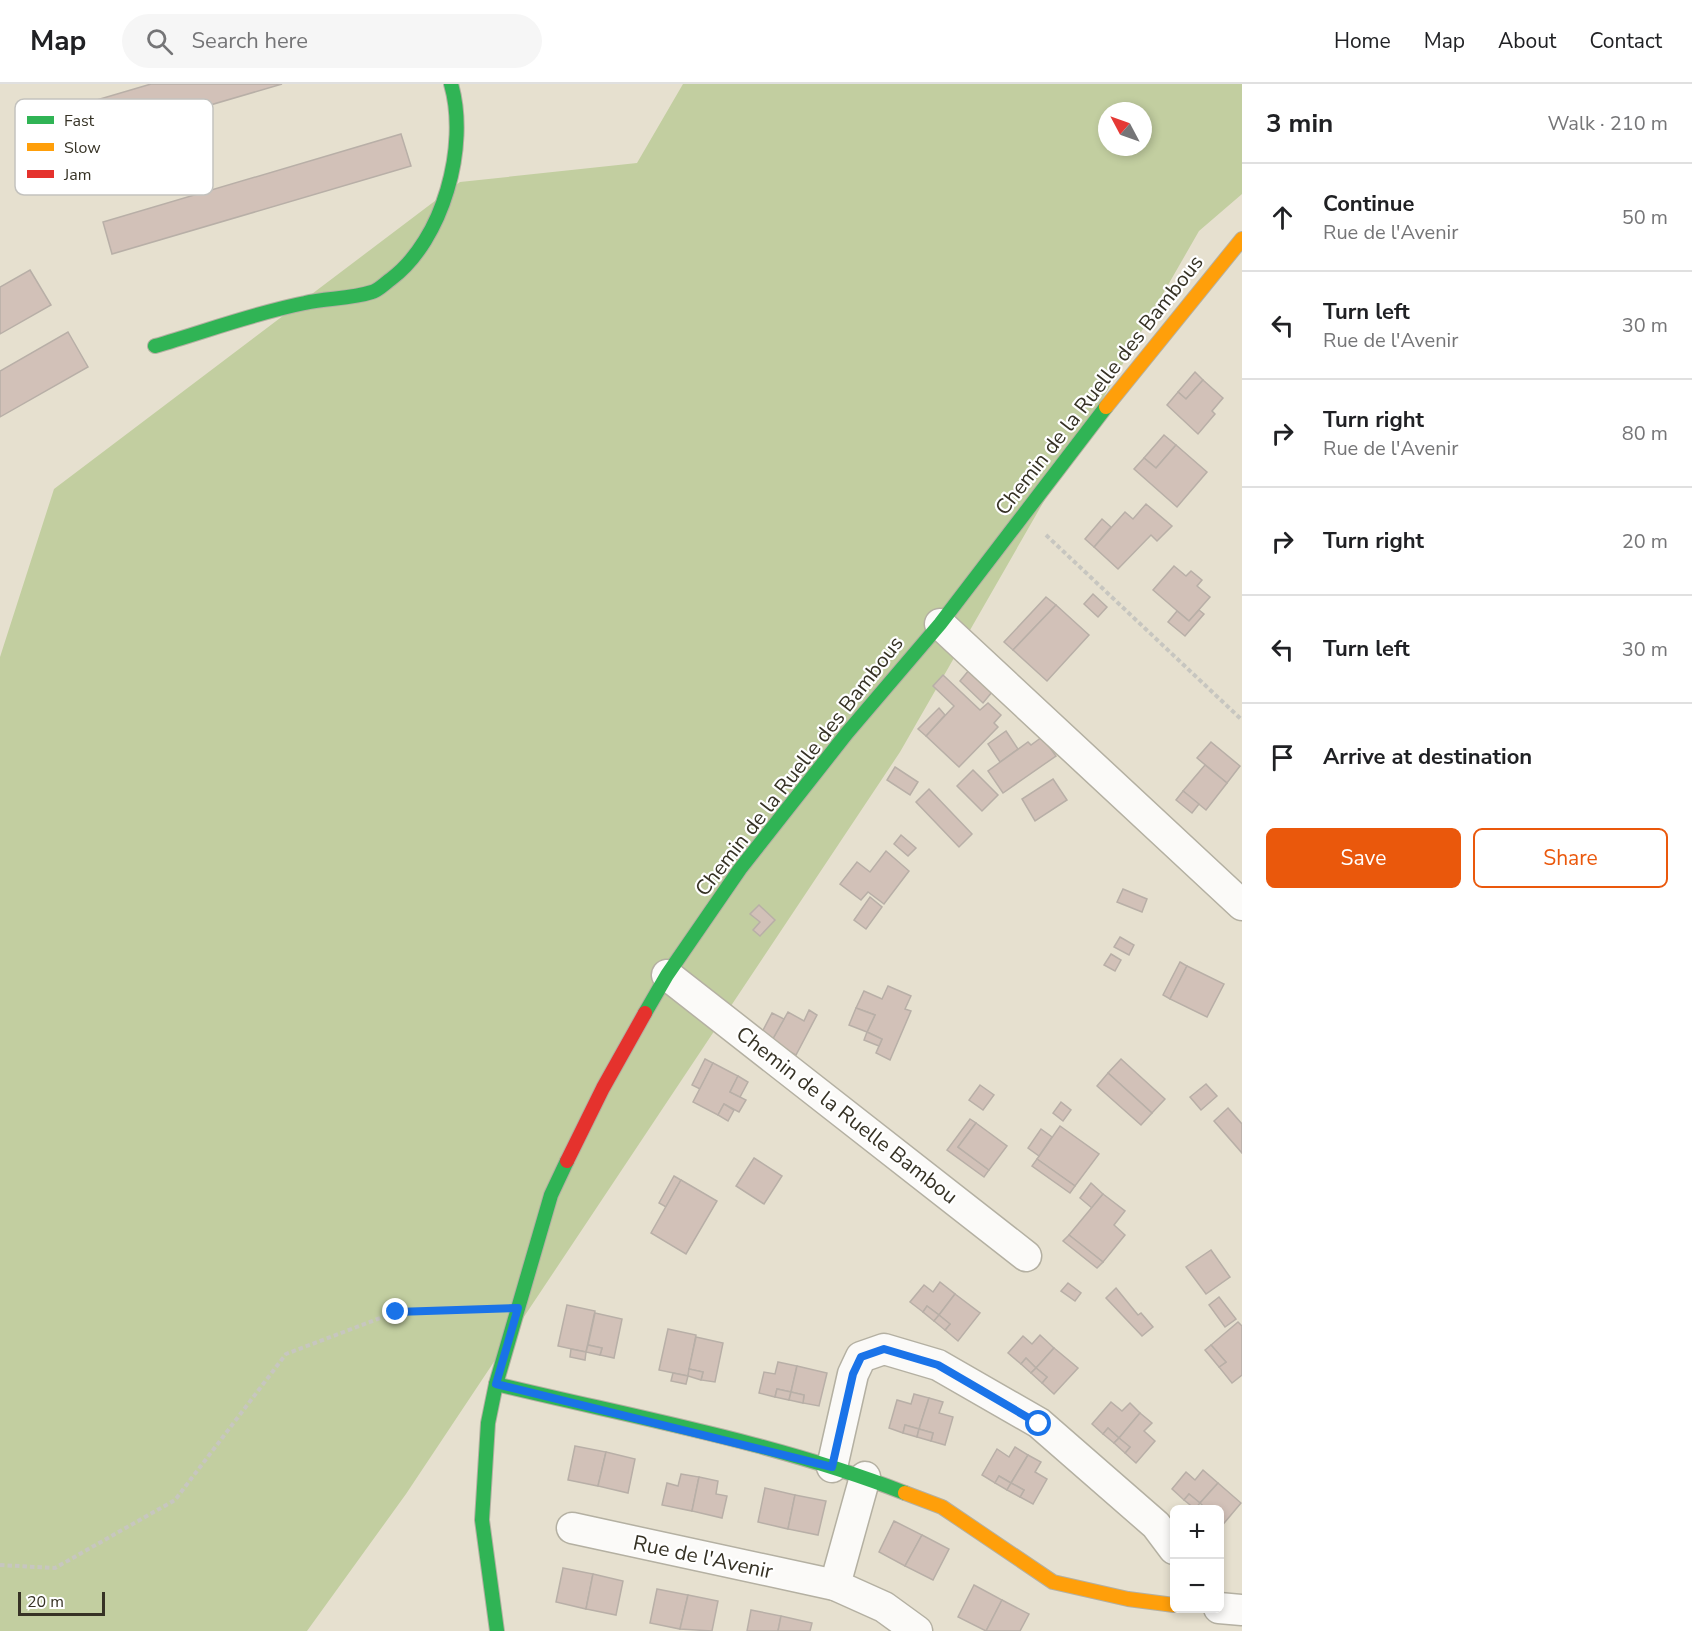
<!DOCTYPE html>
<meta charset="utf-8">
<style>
:root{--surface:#fff;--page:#f6f6f6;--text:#202124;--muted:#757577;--line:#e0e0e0;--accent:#ea580c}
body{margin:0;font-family:"Nunito Sans",sans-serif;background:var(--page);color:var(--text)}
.controls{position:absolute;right:18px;bottom:18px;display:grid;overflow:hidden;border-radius:9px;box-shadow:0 3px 9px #0003}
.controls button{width:54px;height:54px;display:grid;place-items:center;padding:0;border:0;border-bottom:2px solid var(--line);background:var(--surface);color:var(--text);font:30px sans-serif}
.compass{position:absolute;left:1098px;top:18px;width:54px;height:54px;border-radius:50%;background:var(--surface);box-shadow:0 3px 9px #0003;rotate:311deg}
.scale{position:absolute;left:18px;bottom:15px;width:87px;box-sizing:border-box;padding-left:6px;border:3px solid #363225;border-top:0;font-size:16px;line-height:21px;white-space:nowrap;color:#363225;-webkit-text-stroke:4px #fff;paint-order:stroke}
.stop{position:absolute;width:18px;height:18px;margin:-14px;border:4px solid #1a73e8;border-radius:50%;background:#fff}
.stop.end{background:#1a73e8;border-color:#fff;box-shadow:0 2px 6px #0008}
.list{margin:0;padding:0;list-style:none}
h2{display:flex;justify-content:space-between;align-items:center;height:78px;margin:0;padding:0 24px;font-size:26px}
h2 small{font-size:20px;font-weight:400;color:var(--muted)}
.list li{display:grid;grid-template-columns:39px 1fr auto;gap:18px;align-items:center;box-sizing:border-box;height:108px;padding:0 24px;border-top:2px solid var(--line)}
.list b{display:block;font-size:22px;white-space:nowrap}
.list p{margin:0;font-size:20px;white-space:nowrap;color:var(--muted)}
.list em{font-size:20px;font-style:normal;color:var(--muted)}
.actions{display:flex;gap:12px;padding:18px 24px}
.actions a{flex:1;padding:14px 0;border:2px solid var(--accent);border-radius:9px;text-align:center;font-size:21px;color:var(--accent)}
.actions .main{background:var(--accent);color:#fff}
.icon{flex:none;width:33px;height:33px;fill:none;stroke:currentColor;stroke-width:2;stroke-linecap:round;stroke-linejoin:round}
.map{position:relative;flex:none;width:1242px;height:1547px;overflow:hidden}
header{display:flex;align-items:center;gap:36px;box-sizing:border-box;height:84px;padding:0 30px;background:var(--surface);border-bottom:2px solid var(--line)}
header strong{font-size:28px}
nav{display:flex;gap:33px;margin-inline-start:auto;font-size:21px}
.search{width:420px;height:54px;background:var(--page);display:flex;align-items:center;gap:15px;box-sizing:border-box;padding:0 21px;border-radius:33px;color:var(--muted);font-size:22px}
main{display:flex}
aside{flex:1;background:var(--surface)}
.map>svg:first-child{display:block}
.forest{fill:#c2cea0;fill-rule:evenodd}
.building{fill:#d2c1b8;stroke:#b8afa7;stroke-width:1.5}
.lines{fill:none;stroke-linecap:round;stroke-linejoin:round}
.street-casing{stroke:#b4b0a2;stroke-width:33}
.fast-casing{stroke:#b4b0a2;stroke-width:16}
.slow-casing{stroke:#b4b0a2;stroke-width:16}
.jam-casing{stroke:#b4b0a2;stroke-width:16}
.path{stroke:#c7c6c0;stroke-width:4;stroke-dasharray:4.5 3;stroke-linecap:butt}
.street{stroke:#fbfaf8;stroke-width:30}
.fast{stroke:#30b455;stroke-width:14}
.slow{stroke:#ff9f0a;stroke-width:14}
.jam{stroke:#e5322d;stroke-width:14}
.route{stroke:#1a73e8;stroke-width:8}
.labels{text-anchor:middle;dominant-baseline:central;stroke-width:4.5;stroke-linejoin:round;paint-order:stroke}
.street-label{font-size:21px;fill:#363225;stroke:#fff}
.key{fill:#fff;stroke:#c3c2be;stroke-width:1.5}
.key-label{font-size:16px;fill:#363225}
</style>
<header>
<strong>Map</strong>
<div class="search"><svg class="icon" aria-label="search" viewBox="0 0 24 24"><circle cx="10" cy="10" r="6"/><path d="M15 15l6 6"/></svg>Search here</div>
<nav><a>Home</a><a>Map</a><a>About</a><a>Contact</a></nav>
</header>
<main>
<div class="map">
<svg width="1242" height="1547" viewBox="0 0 1242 1547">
<rect width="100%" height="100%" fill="#e6e0cf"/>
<path class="forest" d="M683 0H1242V110L1199 147 900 668 406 1410 307 1547H0V573L54 405 460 98 637 79ZM1107 27H1143V63H1107Z"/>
<g class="building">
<path d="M151 0H282L60 65 49 30Z"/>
<path d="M401 50 411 82 112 170 103 138Z"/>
<path d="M30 186 51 221 0 250V203Z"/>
<path d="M68 248 88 283 0 333V287Z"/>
<path d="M1195 288 1203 296 1186 315 1178 308Z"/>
<path d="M1203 296 1223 314 1212 327 1215 330 1198 350 1167 321 1178 308 1186 315Z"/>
<path d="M1164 351 1176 361 1156 384 1144 374Z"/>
<path d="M1176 361 1207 388 1177 423 1134 385 1144 374 1156 384Z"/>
<path d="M1146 420 1172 442 1157 457 1151 451 1118 485 1094 463 1125 428 1133 435Z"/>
<path d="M1102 435 1111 443 1094 463 1085 455Z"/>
<path d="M1174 482 1186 492 1191 487 1202 496 1197 502 1210 513 1189 537 1153 506Z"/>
<path d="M1093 510 1107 523 1098 533 1084 520Z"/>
<path d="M1046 513 1056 521 1013 566 1004 558Z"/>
<path d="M1056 521 1089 551 1047 597 1013 566Z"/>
<path d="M1199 526 1204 530 1185 552 1168 538 1177 527 1189 537Z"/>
<path d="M969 586 992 608 983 619 960 597Z"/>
<path d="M943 591 980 626 988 619 1001 631 994 639 998 643 959 683 926 652 954 622 933 602Z"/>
<path d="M939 624 945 631 926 652 918 645Z"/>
<path d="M1006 647 1018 665 1000 678 988 660Z"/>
<path d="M1042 653 1056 672 1003 709 988 687 1028 658 1031 661Z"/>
<path d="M1211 658 1240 682 1227 699 1197 674Z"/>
<path d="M1205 681 1227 699 1206 726 1183 707Z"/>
<path d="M895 683 918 698 910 711 887 696Z"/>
<path d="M973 686 998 711 982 727 957 702Z"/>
<path d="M1053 695 1067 716 1035 737 1022 715Z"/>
<path d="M929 705 972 750 959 763 916 718Z"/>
<path d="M1183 707 1199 720 1192 729 1176 716Z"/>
<path d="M901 751 916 764 908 772 894 760Z"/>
<path d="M886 767 909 787 884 820 868 808 861 816 840 800 857 778 870 788Z"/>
<path d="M1123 805 1147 815 1142 828 1117 818Z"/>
<path d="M870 813 882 823 866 845 854 836Z"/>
<path d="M759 821 775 836 760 852 753 846 760 838 750 830Z"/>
<path d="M1120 853 1134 861 1129 871 1114 863Z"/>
<path d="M1111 870 1121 876 1115 887 1104 881Z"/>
<path d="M1180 878 1187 882 1170 915 1163 911Z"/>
<path d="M1187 882 1224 900 1207 933 1170 915Z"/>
<path d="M888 902 911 912 905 925 911 927 890 976 876 969 882 955 867 948 875 931 856 924 864 907 882 915Z"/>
<path d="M856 924 875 931 867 948 849 941Z"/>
<path d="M809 926 817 931 796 971 771 958 788 928 804 937Z"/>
<path d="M772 929 784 935 771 958 760 952Z"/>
<path d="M867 948 882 955 879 962 864 956Z"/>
<path d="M705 975 713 979 700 1005 692 1001Z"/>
<path d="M1121 975 1165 1015 1152 1029 1108 989Z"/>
<path d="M713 979 738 992 730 1008 746 1016 739 1028 724 1020 718 1031 693 1018Z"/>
<path d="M1108 989 1152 1029 1141 1041 1097 1002Z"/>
<path d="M738 992 748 998 740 1013 730 1008Z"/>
<path d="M1206 1000 1217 1012 1201 1026 1190 1013Z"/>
<path d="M980 1001 994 1011 983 1026 969 1016Z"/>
<path d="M1061 1018 1071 1026 1063 1037 1053 1029Z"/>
<path d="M724 1020 734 1026 728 1037 718 1031Z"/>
<path d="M1228 1024 1242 1040V1069L1214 1037Z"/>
<path d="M970 1035 976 1039 958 1063 989 1086 984 1093 947 1066Z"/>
<path d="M976 1039 1007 1062 989 1086 958 1063Z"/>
<path d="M1060 1042 1099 1070 1075 1102 1037 1075Z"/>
<path d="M1041 1045 1052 1053 1039 1072 1028 1064Z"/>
<path d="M754 1074 782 1092 764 1120 736 1102Z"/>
<path d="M1037 1075 1075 1102 1070 1109 1032 1082Z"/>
<path d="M674 1092 681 1096 666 1123 659 1119Z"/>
<path d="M681 1096 717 1117 686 1170 651 1149Z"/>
<path d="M1091 1099 1103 1110 1092 1124 1080 1114Z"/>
<path d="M1103 1110 1125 1127 1114 1141 1125 1151 1103 1178 1069 1151Z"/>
<path d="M1069 1151 1103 1178 1097 1184 1063 1157Z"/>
<path d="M1211 1166 1230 1193 1206 1210 1186 1183Z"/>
<path d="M940 1198 955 1210 939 1231 927 1222 923 1228 910 1218 924 1201 933 1208Z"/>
<path d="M1068 1199 1081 1209 1075 1217 1061 1207Z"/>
<path d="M1116 1204 1138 1231 1141 1229 1153 1243 1142 1252 1106 1214Z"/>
<path d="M955 1210 980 1229 958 1257 945 1246 950 1240 939 1231Z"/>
<path d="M1219 1213 1236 1235 1225 1243 1209 1221Z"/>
<path d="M567 1221 595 1227 586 1268 558 1262Z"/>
<path d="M927 1222 939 1231 934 1237 923 1228Z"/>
<path d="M595 1229 622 1235 614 1274 600 1271 602 1264 588 1261Z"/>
<path d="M939 1231 950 1240 945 1246 934 1237Z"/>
<path d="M1238 1238 1242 1242V1291L1232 1299 1219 1283 1226 1278 1211 1261Z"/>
<path d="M668 1245 696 1251 688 1292 659 1286Z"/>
<path d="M1040 1251 1054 1264 1036 1284 1026 1274 1021 1280 1008 1269 1023 1252 1032 1260Z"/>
<path d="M696 1253 723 1259 715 1298 701 1296 703 1288 689 1285Z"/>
<path d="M588 1261 602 1264 600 1271 586 1268Z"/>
<path d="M1211 1261 1226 1278 1219 1283 1205 1266Z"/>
<path d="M1054 1264 1078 1284 1054 1310 1042 1299 1047 1293 1036 1284Z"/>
<path d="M571 1265 586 1268 585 1276 570 1273Z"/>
<path d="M1026 1274 1036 1284 1031 1289 1021 1280Z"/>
<path d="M778 1278 797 1282 791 1308 777 1305 775 1313 759 1309 764 1288 775 1290Z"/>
<path d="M797 1282 827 1289 819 1322 803 1319 804 1311 791 1308Z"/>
<path d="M1036 1284 1047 1293 1042 1299 1031 1289Z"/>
<path d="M689 1285 703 1288 701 1296 688 1292Z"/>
<path d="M673 1289 688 1292 686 1300 671 1297Z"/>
<path d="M777 1305 791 1308 789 1316 775 1313Z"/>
<path d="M791 1308 804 1311 803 1319 789 1316Z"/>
<path d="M914 1310 929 1314 919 1345 905 1341 903 1349 889 1344 897 1316 911 1320Z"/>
<path d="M929 1314 943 1318 939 1329 953 1333 945 1361 931 1357 933 1349 919 1345Z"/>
<path d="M1111 1318 1122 1327 1130 1319 1140 1329 1119 1354 1108 1344 1103 1350 1092 1340Z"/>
<path d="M1140 1329 1152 1339 1144 1347 1155 1357 1136 1379 1125 1369 1130 1363 1119 1354Z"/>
<path d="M905 1341 919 1345 917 1353 903 1349Z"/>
<path d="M1108 1344 1119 1354 1114 1359 1103 1350Z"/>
<path d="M919 1345 933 1349 931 1357 917 1353Z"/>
<path d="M1119 1354 1130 1363 1125 1369 1114 1359Z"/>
<path d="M575 1362 606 1368 598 1402 568 1396Z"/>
<path d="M1015 1363 1028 1371 1011 1399 999 1392 995 1399 982 1391 997 1365 1009 1373Z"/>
<path d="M606 1368 635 1375 628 1409 598 1402Z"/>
<path d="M1028 1371 1041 1378 1035 1388 1047 1395 1033 1420 1020 1413 1024 1406 1011 1399Z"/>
<path d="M1203 1386 1218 1399 1200 1419 1189 1410 1184 1416 1172 1405 1186 1388 1195 1396Z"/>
<path d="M681 1390 699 1393 692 1427 662 1421 667 1399 678 1402Z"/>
<path d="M999 1392 1011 1399 1007 1406 995 1399Z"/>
<path d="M699 1393 718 1397 716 1410 727 1412 722 1434 692 1427Z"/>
<path d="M1011 1399 1024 1406 1020 1413 1007 1406Z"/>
<path d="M1218 1399 1241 1419 1220 1444V1426H1207L1200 1419Z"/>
<path d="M765 1404 795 1411 788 1445 758 1438Z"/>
<path d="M1189 1410 1200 1419 1195 1425 1184 1416Z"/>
<path d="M795 1411 826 1417 818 1451 788 1445Z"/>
<path d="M894 1437 922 1451 905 1482 879 1468Z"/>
<path d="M922 1451 949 1465 933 1496 905 1482Z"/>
<path d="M563 1484 593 1490 586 1525 556 1518Z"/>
<path d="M593 1490 623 1497 616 1531 586 1525Z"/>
<path d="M974 1501 1002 1516 986 1547 958 1533Z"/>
<path d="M657 1505 688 1511 680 1545 650 1539Z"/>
<path d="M688 1511 718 1517 712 1547 680 1545Z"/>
<path d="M1002 1516 1029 1530 1020 1547H986Z"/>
<path d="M751 1526 781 1532 778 1547H747Z"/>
<path d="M781 1532 812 1539 810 1547H778Z"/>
</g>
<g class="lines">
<defs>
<g id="street">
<path d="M940 540 1242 821"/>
<path d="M667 891 1026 1172"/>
<path d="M832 1383 853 1290 861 1273 884 1265 938 1281 1039 1339 1156 1441 1174 1465"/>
<path d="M572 1444 835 1501 884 1523 917 1547"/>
<path d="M835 1501 865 1393"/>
<path d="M1219 1524 1242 1526"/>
</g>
<g id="fast">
<path d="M155 262C204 248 254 229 305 219 326 214 351 215 372 208 379 206 385 199 391 195 443 156 469 62 451 0"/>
<path d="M645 929 667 891 740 785 847 649 940 540 1106 323"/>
<path d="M496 1300C632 1333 775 1358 905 1409"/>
<path d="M497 1547 482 1436 488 1339 496 1300 551 1111 567 1077"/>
</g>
<g id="slow">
<path d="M1106 323 1242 155"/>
<path d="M905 1409 942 1423 1053 1498 1128 1515 1174 1521"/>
</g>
<path id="jam" d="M567 1077 603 1004 645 929"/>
</defs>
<use href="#street" class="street-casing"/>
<use href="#fast" class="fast-casing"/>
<use href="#slow" class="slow-casing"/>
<use href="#jam" class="jam-casing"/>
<g class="path">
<path d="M1046 451 1242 636"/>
<path d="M0 1481 55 1484 175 1416 286 1270 396 1228 486 1225"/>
</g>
<use href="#street" class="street"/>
<use href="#fast" class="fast"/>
<use href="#slow" class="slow"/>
<use href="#jam" class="jam"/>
</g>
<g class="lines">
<path class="route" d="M396 1228 518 1224 496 1300 832 1383 853 1290 861 1273 884 1265 938 1281 1039 1340"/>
</g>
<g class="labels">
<g class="street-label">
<text transform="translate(1099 301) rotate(-52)">Chemin de la Ruelle des Bambous</text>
<text transform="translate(799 682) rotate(-52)">Chemin de la Ruelle des Bambous</text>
<text transform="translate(847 1031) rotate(38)">Chemin de la Ruelle Bambou</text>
<text transform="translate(703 1473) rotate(12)">Rue de l'Avenir</text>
</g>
</g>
<rect x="15" y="15" width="198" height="96" rx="9" class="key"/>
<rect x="27" y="32" width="27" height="8" fill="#30b455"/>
<rect x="27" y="59" width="27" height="8" fill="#ff9f0a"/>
<rect x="27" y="86" width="27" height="8" fill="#e5322d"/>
<g class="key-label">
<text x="64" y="42">Fast</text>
<text x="64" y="69">Slow</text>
<text x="64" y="96">Jam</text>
</g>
</svg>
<div class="controls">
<button>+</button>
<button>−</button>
</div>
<svg class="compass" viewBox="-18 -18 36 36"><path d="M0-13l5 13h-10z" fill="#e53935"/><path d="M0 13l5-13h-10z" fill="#757577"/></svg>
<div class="scale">20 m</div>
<div class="stop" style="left:1039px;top:1340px"></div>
<div class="stop end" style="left:396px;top:1228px"></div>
</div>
<aside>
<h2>3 min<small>Walk · 210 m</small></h2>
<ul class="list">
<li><svg class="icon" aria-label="ahead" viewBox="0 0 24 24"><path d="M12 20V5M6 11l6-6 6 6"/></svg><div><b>Continue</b><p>Rue de l'Avenir</p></div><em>50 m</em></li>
<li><svg class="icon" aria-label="left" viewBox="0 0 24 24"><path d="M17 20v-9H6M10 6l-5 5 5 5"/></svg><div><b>Turn left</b><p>Rue de l'Avenir</p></div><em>30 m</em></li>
<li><svg class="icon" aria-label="right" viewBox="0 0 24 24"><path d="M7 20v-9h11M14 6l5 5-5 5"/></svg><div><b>Turn right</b><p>Rue de l'Avenir</p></div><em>80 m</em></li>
<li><svg class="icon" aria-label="right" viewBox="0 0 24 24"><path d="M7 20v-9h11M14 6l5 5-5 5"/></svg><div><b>Turn right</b></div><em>20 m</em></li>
<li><svg class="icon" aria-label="left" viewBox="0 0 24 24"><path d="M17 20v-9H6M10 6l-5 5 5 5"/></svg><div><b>Turn left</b></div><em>30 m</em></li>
<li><svg class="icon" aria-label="arrive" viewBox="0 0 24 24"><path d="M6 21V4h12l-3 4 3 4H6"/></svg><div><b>Arrive at destination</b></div></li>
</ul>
<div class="actions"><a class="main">Save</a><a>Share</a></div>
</aside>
</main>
